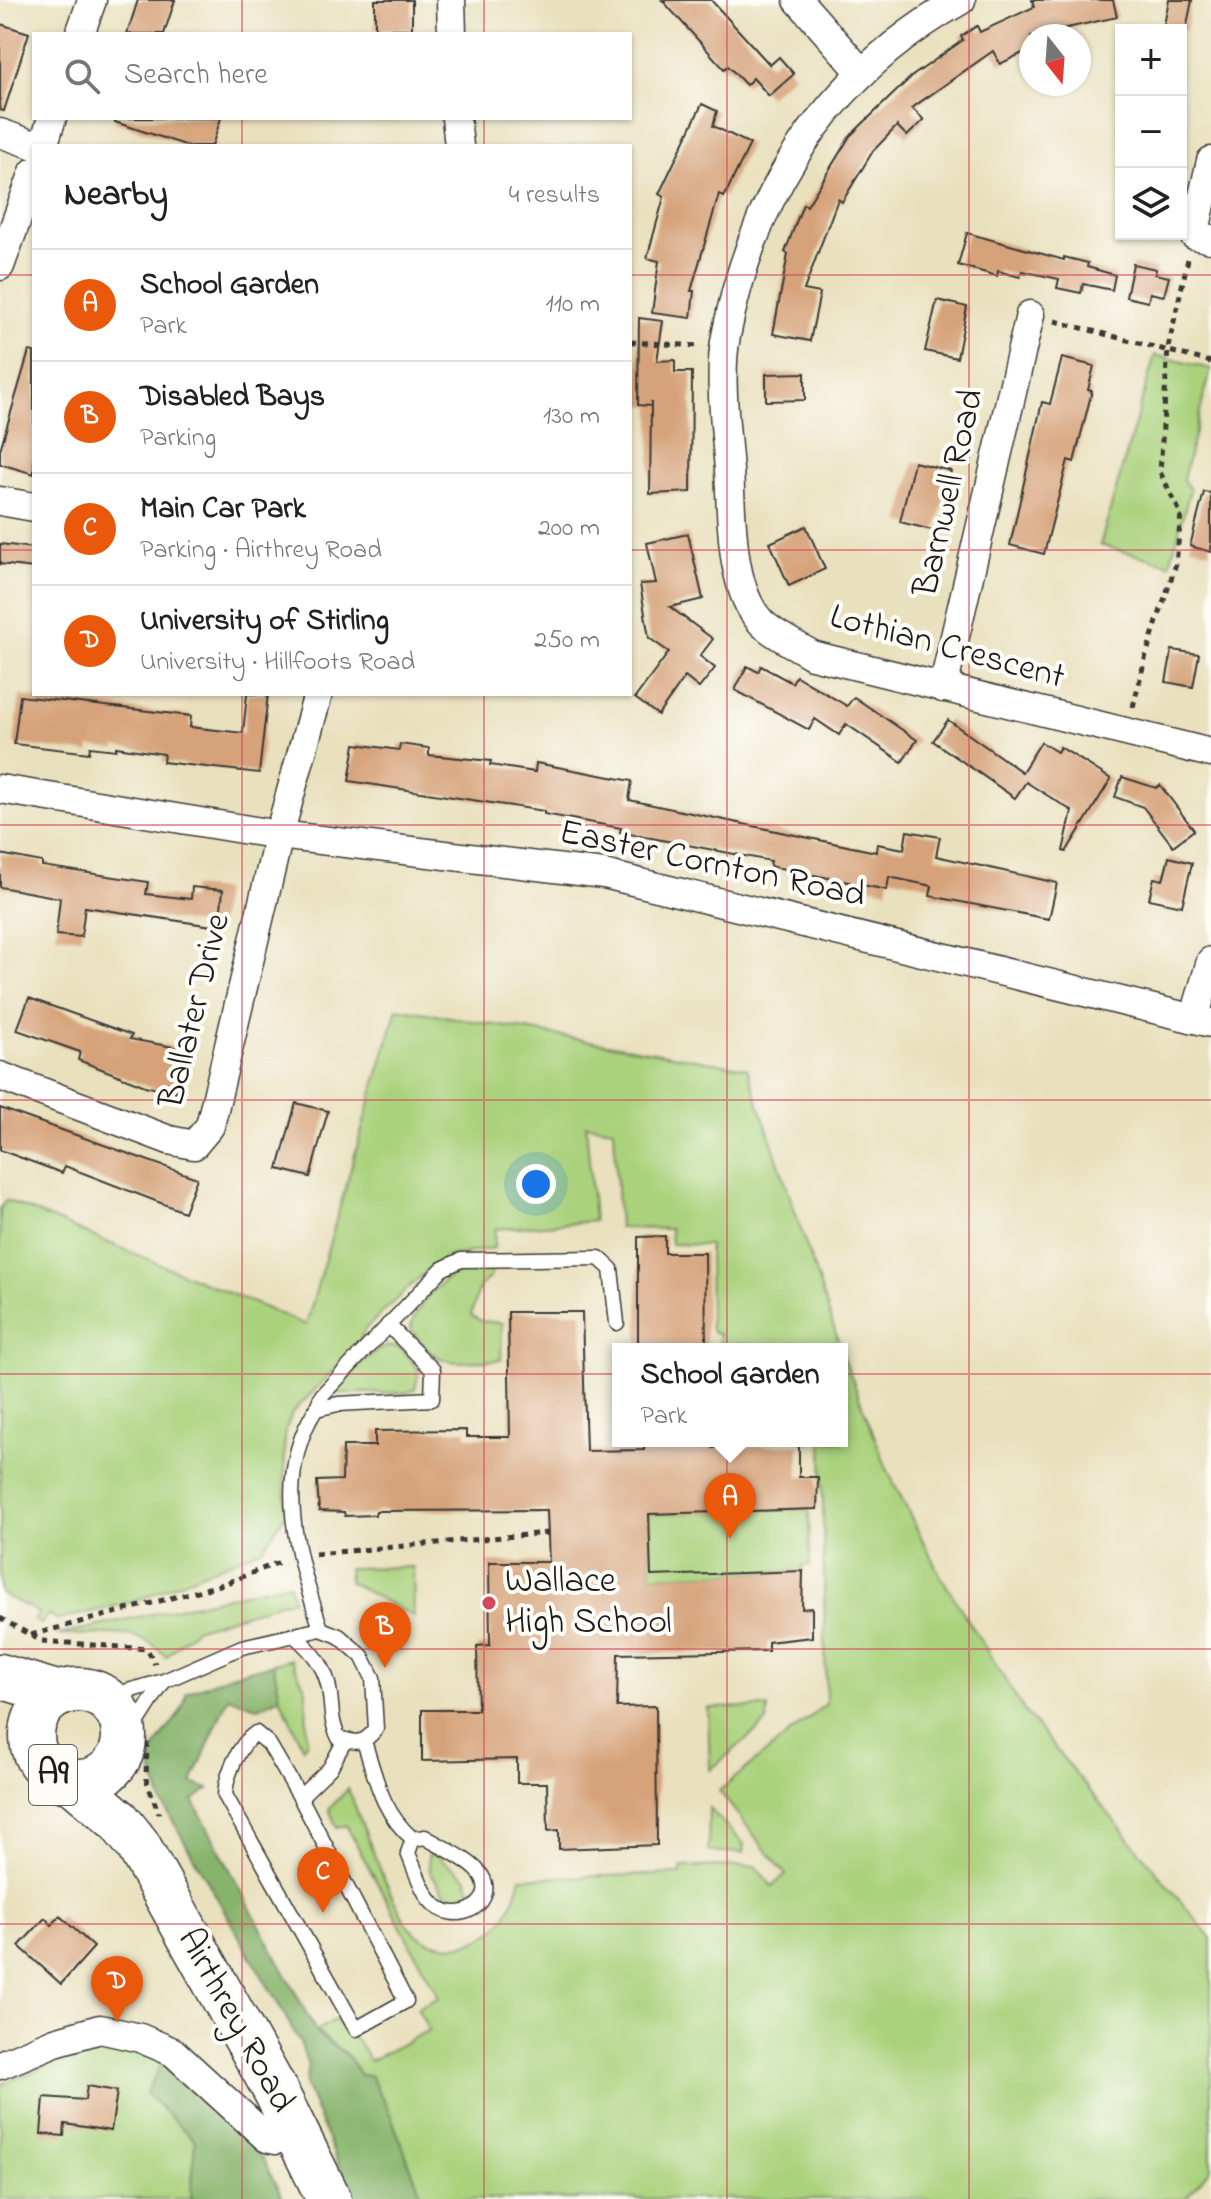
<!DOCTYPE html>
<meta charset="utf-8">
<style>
:root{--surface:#fff;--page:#f2f2f2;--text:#222;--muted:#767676;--line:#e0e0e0;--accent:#ea580c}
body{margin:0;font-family:"Indie Flower",sans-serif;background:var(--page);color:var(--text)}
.controls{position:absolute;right:24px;top:24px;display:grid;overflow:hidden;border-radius:0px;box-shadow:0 2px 6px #0004}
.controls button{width:72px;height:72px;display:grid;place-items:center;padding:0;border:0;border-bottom:2px solid var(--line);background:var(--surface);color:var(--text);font:40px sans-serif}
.compass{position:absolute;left:1019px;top:24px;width:72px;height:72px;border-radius:50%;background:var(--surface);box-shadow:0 2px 6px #0004;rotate:163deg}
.you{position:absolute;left:536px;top:1184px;width:28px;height:28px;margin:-20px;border:6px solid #fff;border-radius:50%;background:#1a73e8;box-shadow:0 0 0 12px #1a73e833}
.badge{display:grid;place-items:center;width:52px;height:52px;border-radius:50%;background:var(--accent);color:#fff;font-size:26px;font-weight:700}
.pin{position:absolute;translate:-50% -66px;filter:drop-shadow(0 2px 4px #0008)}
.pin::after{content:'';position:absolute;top:42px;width:28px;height:24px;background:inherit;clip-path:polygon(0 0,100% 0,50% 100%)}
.popup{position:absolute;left:612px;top:1343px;width:236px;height:104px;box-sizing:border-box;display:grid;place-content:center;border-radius:0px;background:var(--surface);filter:drop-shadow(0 2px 6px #0005);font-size:26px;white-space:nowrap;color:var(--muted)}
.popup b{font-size:30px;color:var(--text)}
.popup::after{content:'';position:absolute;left:50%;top:100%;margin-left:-16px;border:16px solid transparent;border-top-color:var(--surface)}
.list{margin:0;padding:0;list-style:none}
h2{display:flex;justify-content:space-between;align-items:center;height:104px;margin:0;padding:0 32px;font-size:34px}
h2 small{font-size:26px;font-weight:400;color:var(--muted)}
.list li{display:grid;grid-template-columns:52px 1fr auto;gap:24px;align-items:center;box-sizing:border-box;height:112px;padding:0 32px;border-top:2px solid var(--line)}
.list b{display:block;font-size:30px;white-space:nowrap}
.list p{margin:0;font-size:26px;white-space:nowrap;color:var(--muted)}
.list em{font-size:26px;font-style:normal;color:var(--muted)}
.icon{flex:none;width:44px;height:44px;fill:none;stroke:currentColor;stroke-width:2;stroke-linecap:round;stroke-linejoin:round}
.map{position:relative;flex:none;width:1211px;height:2199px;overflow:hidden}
.search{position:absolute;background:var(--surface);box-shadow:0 2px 6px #0004;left:32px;top:32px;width:600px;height:88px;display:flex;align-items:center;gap:20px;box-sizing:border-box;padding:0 28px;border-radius:0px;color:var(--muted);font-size:30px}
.panel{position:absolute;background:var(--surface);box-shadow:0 2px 6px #0004;left:32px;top:144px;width:600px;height:552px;border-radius:0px}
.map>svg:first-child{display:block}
.green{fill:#aad27d;stroke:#63774c;stroke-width:2}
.forest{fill:#87b46c;stroke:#526844;stroke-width:2}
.building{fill:#d6a279}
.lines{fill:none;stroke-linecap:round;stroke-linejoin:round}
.service-casing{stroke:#3b3934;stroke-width:17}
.minor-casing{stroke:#3b3934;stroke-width:31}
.primary-casing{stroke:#3b3934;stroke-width:47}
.path{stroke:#3b3934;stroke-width:5;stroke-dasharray:6 6;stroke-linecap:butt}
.service{stroke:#fff;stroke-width:14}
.minor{stroke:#fff;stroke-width:28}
.primary{stroke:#fff;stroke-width:44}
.grid{fill:none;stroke:#d1495b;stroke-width:2;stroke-opacity:0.55}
.poi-dot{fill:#d1495b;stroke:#fdfcf7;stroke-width:3}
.labels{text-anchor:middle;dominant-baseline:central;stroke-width:8;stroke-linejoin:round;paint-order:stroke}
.shield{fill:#fdfcf7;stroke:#605f5e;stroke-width:2}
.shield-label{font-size:34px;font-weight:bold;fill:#1c1c1c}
.street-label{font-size:36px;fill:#1c1c1c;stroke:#fdfcf7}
.poi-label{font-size:36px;fill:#1c1c1c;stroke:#fdfcf7;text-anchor:start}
</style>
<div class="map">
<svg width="1211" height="2199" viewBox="0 0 1211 2199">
<rect width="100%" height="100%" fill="#fdfcf7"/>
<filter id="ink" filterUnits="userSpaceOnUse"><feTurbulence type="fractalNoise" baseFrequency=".0125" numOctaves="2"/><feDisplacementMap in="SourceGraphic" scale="16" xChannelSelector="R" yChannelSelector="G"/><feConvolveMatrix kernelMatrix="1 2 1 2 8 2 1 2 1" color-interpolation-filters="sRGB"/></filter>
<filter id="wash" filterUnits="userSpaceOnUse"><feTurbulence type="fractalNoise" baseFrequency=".006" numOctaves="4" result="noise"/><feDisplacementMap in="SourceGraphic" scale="32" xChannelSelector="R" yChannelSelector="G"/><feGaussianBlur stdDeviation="1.8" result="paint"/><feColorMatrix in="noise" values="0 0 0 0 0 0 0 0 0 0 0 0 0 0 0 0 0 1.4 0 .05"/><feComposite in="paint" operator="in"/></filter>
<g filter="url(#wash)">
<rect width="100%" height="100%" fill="#e9e0bd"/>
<g class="green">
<path d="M1155 355 1211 369 1183 479 1190 490 1170 564 1100 545Z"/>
<path d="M397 1008 747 1068 841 1349H758L756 1345 719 1344 720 1334 712 1332 710 1326 709 1245 671 1244 670 1229 619 1228 614 1129 586 1125 594 1221 495 1229 494 1248 447 1257 425 1272 366 1328 354 1350 292 1413 284 1436 286 1513 263 1548 136 1601 58 1620 48 1614 41 1624 34 1620 39 1613 0 1593V1209L6 1200 306 1325Z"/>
<path d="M492 1270 491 1276 480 1286 471 1315 481 1321 502 1323 501 1360C455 1361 439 1372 411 1328 415 1307 439 1280 460 1272 470 1269 482 1270 492 1270Z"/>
<path d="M390 1346 400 1348 419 1370 415 1389 406 1393H335C349 1377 368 1350 390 1346Z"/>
<path d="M842 1353 888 1471 940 1575 1025 1712 1211 1938V2169L1185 2199H423L389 2112 370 2075 360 2076 348 2056 316 2031 334 2020 358 2041 370 2061 429 2030 417 2008 439 1997 346 1825 337 1828 329 1809 348 1789C361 1819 394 1915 415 1933 431 1946 455 1949 473 1942 503 1931 513 1907 521 1878L681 1874V1867L755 1866 772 1886 786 1875 719 1791 826 1704 822 1441H842Z"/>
<path d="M809 1509 810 1565 802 1566 803 1571 651 1576 649 1514Z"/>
<path d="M413 1567 414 1617 349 1582 348 1568Z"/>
<path d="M289 1583 293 1599 195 1629 166 1657C139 1623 97 1637 58 1635Z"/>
<path d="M291 1659 306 1689 307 1741 303 1748 280 1697 273 1664Z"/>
<path d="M768 1707 767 1722 710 1770 708 1708Z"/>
<path d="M709 1808 744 1844 743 1853 708 1851Z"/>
<path d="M433 1853 467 1878 471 1891 463 1899H448L430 1872 428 1855Z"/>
<path d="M91 2047 141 2049 166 2056 146 2093 195 2141 191 2199H0V2085Z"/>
</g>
<g class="forest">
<path d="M273 1664 280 1697 259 1708 228 1697 192 1783 209 1789 193 1800 318 2035 348 2056 360 2075H370L389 2111 423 2199H353L305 2085 308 2066 300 2042 162 1802C158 1790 152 1776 152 1763 152 1736 185 1720 186 1693L230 1675Z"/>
<path d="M166 2056 263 2159 283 2199H191L195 2141 146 2093Z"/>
</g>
<g id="blocks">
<g class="building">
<path d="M138 0H175L164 34H127Z"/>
<rect x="375" y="0" width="37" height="29"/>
<path d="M662 0H711L770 65 779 57 794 74 769 96 753 78 746 85 728 66 724 69Z"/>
<path d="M1032 0H1113L1117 17 1044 33 1045 36H1031V49L1000 64 993 51 912 108 924 120 907 136 897 126 873 151 842 202 838 199 804 290 820 293 810 341 773 334 788 254 785 252 803 204 807 206 850 136 911 77 963 40 961 36 977 26 980 32 1034 7Z"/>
<path d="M1169 0H1192L1186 30H1163Z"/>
<path d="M0 24 29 33 4 111 0 110Z"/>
<path d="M702 104 717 111 713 126 750 144 724 197 719 194 691 291H694L691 318 652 313 659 261 647 258 664 197 659 194Z"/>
<path d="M116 118H221L212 146H188L115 122Z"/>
<path d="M967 233 1064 260V257L1088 263 1087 267 1115 275 1112 290 1083 284 1081 293 1057 288 1059 279 1022 271 1020 277 998 271 997 276 958 265Z"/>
<path d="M1133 264 1156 269 1155 274 1169 277 1164 296 1150 293 1148 302 1126 297Z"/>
<path d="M937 300 967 307 957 358 925 351Z"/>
<path d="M639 318 663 321 657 361 675 360V372H692L691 492 650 494 651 401V406L638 405Z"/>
<path d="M29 351 34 352V474L0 464V450Z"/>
<path d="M1062 358 1094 366 1088 390 1092 391 1074 462 1068 460 1044 554 1010 545 1042 402 1050 404Z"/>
<path d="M805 373V400L766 401V374Z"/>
<path d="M914 462 951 471 936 531 900 522Z"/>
<path d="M1204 492 1211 493V552L1190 546Z"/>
<path d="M806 526 825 569 789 586 770 543Z"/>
<path d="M688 534 703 599 670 607 713 639 700 656 715 668 699 688 685 677 658 715 635 698 669 652 649 638 640 584 656 583 647 543Z"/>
<path d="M0 544 34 548V568L0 564Z"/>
<path d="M1172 650 1199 654 1193 687 1166 682Z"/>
<path d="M747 666 758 672 761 666 792 683 796 676 847 706 854 697 917 740 902 762 846 724 839 735 815 719 809 730 735 690Z"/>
<path d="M247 694H268L259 773 163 762 164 754 116 747V750L90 747 89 753 14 744 20 696 191 716 190 727 243 733Z"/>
<path d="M948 720 1022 772 1041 742 1057 752 1060 747 1111 779 1066 852 1063 851 1072 811 1026 782 1015 798 933 741Z"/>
<path d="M355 744 399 750 400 744 429 748V755L491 761 490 765 535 772 536 763 632 781 629 800 876 852 877 844 904 849 907 831 940 837 936 856 1057 883 1049 919 930 896 932 886 889 877 887 890 770 866 771 861 620 832 621 828 544 814V811L349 781Z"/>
<path d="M1122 777 1156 788 1160 785 1194 830 1173 846 1143 807 1115 797Z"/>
<path d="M0 854 42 862V866L148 882 146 894 191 899 192 887 223 890 219 927 85 907 81 937 56 935 60 898 0 887Z"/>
<path d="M1169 857 1192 863 1182 906 1149 899 1154 878 1163 880Z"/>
<path d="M29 998 132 1035 130 1039 184 1049 176 1092 148 1087 78 1060 80 1052 17 1030Z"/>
<path d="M296 1103 328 1111 310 1177 278 1169Z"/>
<path d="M0 1108 197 1178 184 1212 65 1166 62 1173 0 1150Z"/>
<path d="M665 1236V1253H705L706 1349H638V1237Z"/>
<path d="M508 1312H582L586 1451 644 1450 645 1441H713V1448L799 1445V1477H818L817 1509 649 1514 651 1576 803 1571 802 1609 812 1608V1637L768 1642V1651L618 1654 617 1707 656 1706 657 1845 559 1849V1830L548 1831 547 1783H517V1759L422 1761V1710H478L477 1646 490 1645 489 1562H549L547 1510 376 1511 375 1515 345 1516 344 1512 319 1511 317 1481 342 1480 343 1446H375V1431L466 1430V1437H510Z"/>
<path d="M60 1916 94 1947 61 1984 19 1946 45 1918 52 1925Z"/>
<path d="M87 2086 117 2091 111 2131 65 2124 64 2136 41 2134 44 2097 85 2100Z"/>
</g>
</g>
</g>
<g filter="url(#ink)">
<use href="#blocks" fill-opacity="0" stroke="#3b3934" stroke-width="2"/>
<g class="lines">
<defs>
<g id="service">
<path d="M316 1409 322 1395 442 1269 461 1260 599 1258 611 1269 617 1323"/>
<path d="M321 1629C298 1559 272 1477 316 1409L338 1404 432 1399 433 1370 388 1325"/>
<path d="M103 1698 164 1681 242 1647 321 1629 339 1636 362 1656 373 1678 376 1729C364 1744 357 1744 339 1738 331 1724 332 1710 330 1695 327 1668 314 1653 295 1636"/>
<path d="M256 1733 269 1744 300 1797 406 2001 356 2029 225 1795C226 1775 239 1744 256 1733Z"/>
<path d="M364 1741C376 1779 382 1813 413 1839L425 1837C441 1847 465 1857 478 1871 504 1900 455 1932 429 1899 420 1886 414 1867 408 1853L413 1839"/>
<path d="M123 1745 164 1681"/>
<path d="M300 1797 330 1768 345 1740"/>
</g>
<g id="minor">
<path d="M451 0 452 34"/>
<path d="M798 0 862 73"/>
<path d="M961 0C830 74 754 189 726 336 718 375 726 430 729 470 732 514 729 588 761 622 774 635 796 645 812 655L1211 753"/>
<path d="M80 34 92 0"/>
<path d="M456 118 459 146"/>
<path d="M0 133 37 146"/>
<path d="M43 146 52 118"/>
<path d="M1211 161 1194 235 1211 239"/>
<path d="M0 266 34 172"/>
<path d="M0 501 34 507"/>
<path d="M943 688 1030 315"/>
<path d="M0 789 279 835 604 874 1211 1023"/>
<path d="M1194 1019 1211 961"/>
<path d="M0 1076 169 1140 194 1145 210 1126 279 835 318 694"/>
<path d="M0 2065 55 2042 100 2029 140 2038 173 2052 267 2138 276 2140 296 2131"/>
</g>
<g id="primary">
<path d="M0 1676 60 1694"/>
<circle cx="78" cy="1736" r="46"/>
<path d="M73 1782 119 1821 138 1845 276 2092 329 2199"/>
</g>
</defs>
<use href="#service" class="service-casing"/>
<use href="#minor" class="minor-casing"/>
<use href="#primary" class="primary-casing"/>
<g class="path">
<path d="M1055 321 1211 362"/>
<path d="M630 342 700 346"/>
<path d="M1133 707 1146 655 1176 564 1181 514 1160 472 1168 348 1188 259"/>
<path d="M315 1554 548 1533"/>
<path d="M0 1618 41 1641 147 1649 155 1664"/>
<path d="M31 1635 224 1584 282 1561"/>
<path d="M147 1742 146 1779 159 1814"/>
</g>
<use href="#service" class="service"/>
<use href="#minor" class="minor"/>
<use href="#primary" class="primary"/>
</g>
</g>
<path class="grid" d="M242 0V34M484 0V34M727 0V2199M969 0V2199M242 118V146M484 118V146M0 275H34M630 275H1211M0 550H34M630 550H1211M242 694V2199M484 694V2199M0 825H1211M0 1100H1211M0 1374H1211M0 1649H1211M0 1924H1211"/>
<circle class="poi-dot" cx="489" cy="1603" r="8"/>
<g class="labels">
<rect class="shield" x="29" y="1745" width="48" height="60" rx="6"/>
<g class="shield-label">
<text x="53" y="1775">A9</text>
</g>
<g class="street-label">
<text transform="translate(950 493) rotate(-77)">Barnwell Road</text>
<text transform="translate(947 648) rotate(15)">Lothian Crescent</text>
<text transform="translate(712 865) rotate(12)">Easter Cornton Road</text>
<text transform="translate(196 1011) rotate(-76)">Ballater Drive</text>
<text transform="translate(235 2021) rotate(61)">Airthrey Road</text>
</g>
<g class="poi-label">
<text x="505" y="1582">Wallace<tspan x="505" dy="41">High School</tspan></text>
</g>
</g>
</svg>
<div class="controls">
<button>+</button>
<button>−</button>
<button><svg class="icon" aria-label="layers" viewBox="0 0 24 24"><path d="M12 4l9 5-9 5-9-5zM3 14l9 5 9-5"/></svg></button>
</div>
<svg class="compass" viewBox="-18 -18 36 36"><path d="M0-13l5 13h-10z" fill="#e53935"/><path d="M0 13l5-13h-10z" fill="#767676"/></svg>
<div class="you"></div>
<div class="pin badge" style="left:730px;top:1539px">A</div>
<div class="popup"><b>School Garden</b>Park</div>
<div class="pin badge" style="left:385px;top:1668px">B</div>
<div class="pin badge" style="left:323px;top:1913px">C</div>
<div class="pin badge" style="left:117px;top:2022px">D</div>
<div class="search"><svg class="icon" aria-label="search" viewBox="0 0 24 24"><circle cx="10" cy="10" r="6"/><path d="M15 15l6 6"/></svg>Search here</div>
<section class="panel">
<h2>Nearby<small>4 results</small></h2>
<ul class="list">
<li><span class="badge">A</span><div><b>School Garden</b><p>Park</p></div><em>110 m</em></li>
<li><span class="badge">B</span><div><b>Disabled Bays</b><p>Parking</p></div><em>130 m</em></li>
<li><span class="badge">C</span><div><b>Main Car Park</b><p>Parking · Airthrey Road</p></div><em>200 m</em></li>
<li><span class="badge">D</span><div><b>University of Stirling</b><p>University · Hillfoots Road</p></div><em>250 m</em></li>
</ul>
</section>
</div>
